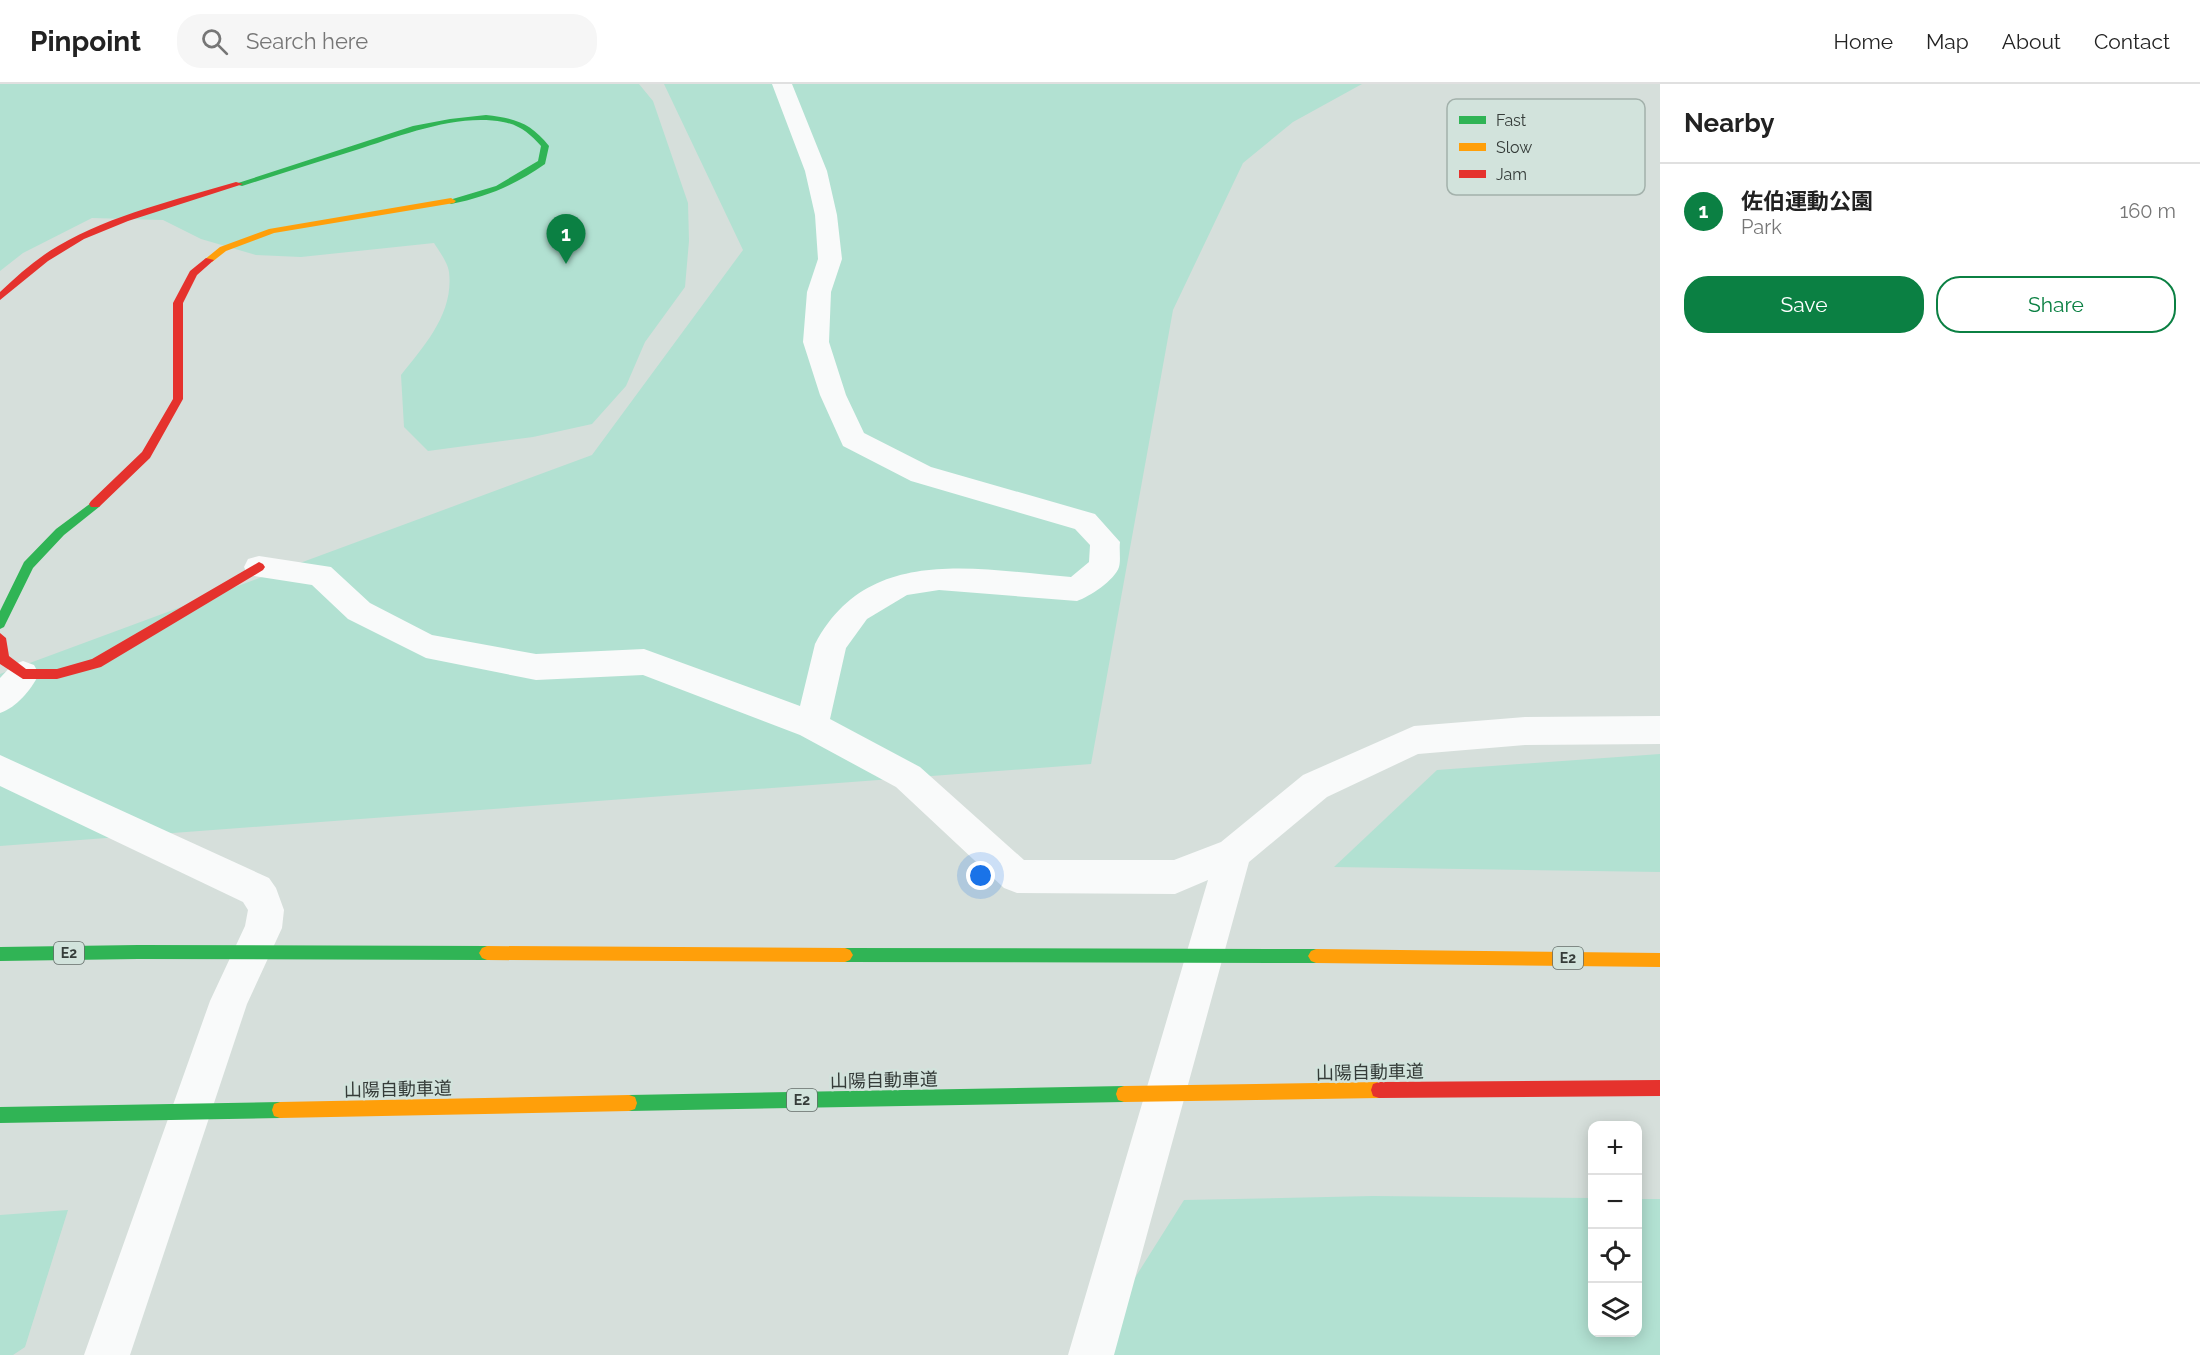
<!DOCTYPE html>
<meta charset="utf-8">
<style>
:root{--surface:#fff;--page:#f6f6f6;--text:#222;--muted:#767676;--line:#e0e0e0;--accent:#0b8043}
body{margin:0;font-family:Raleway,"Noto Sans JP",sans-serif;background:var(--page);color:var(--text)}
.controls{position:absolute;right:18px;bottom:18px;display:grid;overflow:hidden;border-radius:12px;box-shadow:0 3px 15px #0003}
.controls button{width:54px;height:54px;display:grid;place-items:center;padding:0;border:0;border-bottom:2px solid var(--line);background:var(--surface);color:var(--text);font:30px sans-serif}
.you{position:absolute;left:981px;top:792px;width:21px;height:21px;margin:-15px;border:4px solid #fff;border-radius:50%;background:#1a73e8;box-shadow:0 0 0 9px #1a73e833}
.badge{display:grid;place-items:center;width:39px;height:39px;border-radius:50%;background:var(--accent);color:#fff;font-size:20px;font-weight:700}
.pin{position:absolute;translate:-50% -50px;filter:drop-shadow(0 2px 3px #0008)}
.pin::after{content:'';position:absolute;top:32px;width:21px;height:18px;background:inherit;clip-path:polygon(0 0,100% 0,50% 100%)}
.list{margin:0;padding:0;list-style:none}
h2{display:flex;justify-content:space-between;align-items:center;height:78px;margin:0;padding:0 24px;font-size:26px}
h2 small{font-size:20px;font-weight:400;color:var(--muted)}
.list li{display:grid;grid-template-columns:39px 1fr auto;gap:18px;align-items:center;box-sizing:border-box;height:96px;padding:0 24px;border-top:2px solid var(--line)}
.list b{display:block;font-size:22px;white-space:nowrap}
.list p{margin:0;font-size:20px;white-space:nowrap;color:var(--muted)}
.list em{font-size:20px;font-style:normal;color:var(--muted)}
.actions{display:flex;gap:12px;padding:18px 24px}
.actions a{flex:1;padding:14px 0;border:2px solid var(--accent);border-radius:24px;text-align:center;font-size:21px;color:var(--accent)}
.actions .main{background:var(--accent);color:#fff}
.icon{flex:none;width:33px;height:33px;fill:none;stroke:currentColor;stroke-width:2;stroke-linecap:round;stroke-linejoin:round}
.map{position:relative;flex:none;width:1660px;height:1271px;overflow:hidden}
header{display:flex;align-items:center;gap:36px;box-sizing:border-box;height:84px;padding:0 30px;background:var(--surface);border-bottom:2px solid var(--line)}
header strong{font-size:28px}
nav{display:flex;gap:33px;margin-inline-start:auto;font-size:21px}
.search{width:420px;height:54px;background:var(--page);display:flex;align-items:center;gap:15px;box-sizing:border-box;padding:0 21px;border-radius:24px;color:var(--muted);font-size:22px}
main{display:flex}
aside{flex:1;background:var(--surface)}
.map>svg:first-child{display:block}
.green{fill:#b2e1d2}
.lines{fill:none;stroke-linecap:round;stroke-linejoin:round}
.street{fill:#f9fafa;fill-rule:evenodd}
.fast{fill:#30b455;fill-rule:evenodd}
.slow{fill:#ff9f0a;fill-rule:evenodd}
.jam{fill:#e5322d;fill-rule:evenodd}
.labels{text-anchor:middle;dominant-baseline:central;stroke-width:5;stroke-linejoin:round;paint-order:stroke}
.shield{fill:#d2e3dc;stroke:#646e6a;stroke-width:1.5}
.shield-label{font-size:14px;font-weight:bold;fill:#353c39}
.near-street-label{font-size:18px;fill:#353c39;stroke:#d2e3dc}
.key{fill:#d2e3dc;stroke:#a3b1ab;stroke-width:1.5}
.key-label{font-size:16px;fill:#353c39}
</style>
<header>
<strong>Pinpoint</strong>
<div class="search"><svg class="icon" aria-label="search" viewBox="0 0 24 24"><circle cx="10" cy="10" r="6"/><path d="M15 15l6 6"/></svg>Search here</div>
<nav><a>Home</a><a>Map</a><a>About</a><a>Contact</a></nav>
</header>
<main>
<div class="map">
<svg width="1660" height="1271" viewBox="0 0 1660 1271">
<rect width="100%" height="100%" fill="#d6dfdb"/>
<g class="green">
<path d="M0 0H639L653 17 688 119 689 157 685 203 645 258 626 302 592 340 533 353 428 367 404 343 401 291C425 261 454 229 449 188 448 179 439 167 434 159L301 173 256 171 201 155 163 136 92 134 23 169 0 187Z"/>
<path d="M664 0H1362L1293 38 1243 79 1173 226 1091 680 0 762V590L592 371 743 166Z"/>
<path d="M1660 670V788L1334 783 1437 686Z"/>
<path d="M1373 1112 1592 1114V1248H1638V1115H1660V1271H1098L1102 1246 1184 1116Z"/>
<path d="M68 1126 25 1263 13 1271H0V1131Z"/>
</g>
<g class="lines">
<g class="street">
<path d="M772 0H792L827 87 837 131 842 175 831 208 829 258 846 311 864 349 931 383 1095 430 1120 458C1119 466 1121 476 1119 483 1115 496 1089 513 1077 517L939 506 907 511 867 535 846 564 830 635 920 683 1024 776H1174L1221 758 1303 691 1414 642 1525 633 1660 632V660L1525 661 1418 670 1327 713 1249 778 1114 1271H1068L1208 796 1175 810 1017 809 1004 804 896 703 800 651 643 591 536 596 426 574 348 535 312 501 248 491 244 483 248 475 259 472 331 483 370 519 432 551 536 570 644 565 800 622 815 560C868 459 978 486 1071 493L1089 478 1090 461 1075 445 911 397 843 362 820 311 803 258 807 208 818 175 815 131 805 87Z"/>
<path d="M23 577 34 581 39 590C31 606 17 623 0 629V594L12 581Z"/>
<path d="M0 671 269 794 276 804 284 826 282 844 247 920 130 1271H84L210 917 245 842 248 826 243 818 0 702Z"/>
</g>
<g class="fast">
<path d="M486 31C515 34 531 39 549 62L545 80C515 101 487 113 451 120L446 117 496 102 538 77 541 62C530 50 520 41 503 38 457 29 400 52 356 66 318 78 280 90 242 102L235 100 413 42 450 35Z"/>
<path d="M95 416 101 420 99 423 64 451 33 484 4 543 0 545V527L24 478 56 445Z"/>
<path d="M138 861 487 862 492 864 495 869 492 874 487 876 138 875 0 877V863Z"/>
<path d="M845 864 1316 865 1321 867 1324 872 1321 877 1316 879 845 878 840 876 837 871 840 866Z"/>
<path d="M1124 1002 1130 1004 1132 1010 1130 1016 1124 1018 629 1027 623 1025 621 1019 623 1013 629 1011Z"/>
<path d="M280 1018 286 1020 288 1026 286 1032 280 1034 0 1039V1023Z"/>
</g>
<g class="slow">
<path d="M451 114 456 117 454 119 274 149 226 167 212 178 204 176 220 163 269 145Z"/>
<path d="M487 862 845 864 850 866 853 871 850 876 845 878 487 876 482 874 479 869 482 864Z"/>
<path d="M1316 865 1660 869V883L1316 879 1311 877 1308 872 1311 867Z"/>
<path d="M1379 998 1385 1000 1387 1006 1385 1012 1379 1014 1124 1018 1118 1016 1116 1010 1118 1004 1124 1002Z"/>
<path d="M629 1011 635 1013 637 1019 635 1025 629 1027 280 1034 274 1032 272 1026 274 1020 280 1018Z"/>
</g>
<g class="jam">
<path d="M236 98 243 100 128 137 84 155 48 177 0 216V208C18 191 37 174 58 162 113 130 176 116 236 98Z"/>
<path d="M206 174 214 176 197 191 183 219V315L150 374 99 423H91L89 420 91 417 142 368 173 315V219L190 187Z"/>
<path d="M259 478 263 480 265 483 263 486 101 583 57 595H23L0 580V549L6 554 9 572 26 585H57L92 575Z"/>
<path d="M1660 996V1012L1379 1014 1373 1012 1371 1006 1373 1000 1379 998Z"/>
</g>
</g>
<g class="labels">
<g class="shield">
<rect x="54" y="858" width="30" height="22" rx="4.5"/>
<rect x="1553" y="863" width="30" height="22" rx="4.5"/>
<rect x="787" y="1005" width="30" height="22" rx="4.5"/>
</g>
<g class="shield-label">
<text x="69" y="869">E2</text>
<text x="1568" y="874">E2</text>
<text x="802" y="1016">E2</text>
</g>
<g class="near-street-label">
<text transform="translate(1370 988) rotate(-1)">山陽自動車道</text>
<text transform="translate(884 996) rotate(-1)">山陽自動車道</text>
<text transform="translate(398 1005) rotate(-1)">山陽自動車道</text>
</g>
</g>
<rect x="1447" y="15" width="198" height="96" rx="9" class="key"/>
<rect x="1459" y="32" width="27" height="8" fill="#30b455"/>
<rect x="1459" y="59" width="27" height="8" fill="#ff9f0a"/>
<rect x="1459" y="86" width="27" height="8" fill="#e5322d"/>
<g class="key-label">
<text x="1496" y="42">Fast</text>
<text x="1496" y="69">Slow</text>
<text x="1496" y="96">Jam</text>
</g>
</svg>
<div class="controls">
<button>+</button>
<button>−</button>
<button><svg class="icon" aria-label="locate" viewBox="0 0 24 24"><circle cx="12" cy="12" r="6"/><path d="M12 2v4M12 18v4M2 12h4M18 12h4"/></svg></button>
<button><svg class="icon" aria-label="layers" viewBox="0 0 24 24"><path d="M12 4l9 5-9 5-9-5zM3 14l9 5 9-5"/></svg></button>
</div>
<div class="you"></div>
<div class="pin badge" style="left:566px;top:180px">1</div>
</div>
<aside>
<h2>Nearby<small></small></h2>
<ul class="list">
<li><span class="badge">1</span><div><b>佐伯運動公園</b><p>Park</p></div><em>160 m</em></li>
</ul>
<div class="actions"><a class="main">Save</a><a>Share</a></div>
</aside>
</main>
